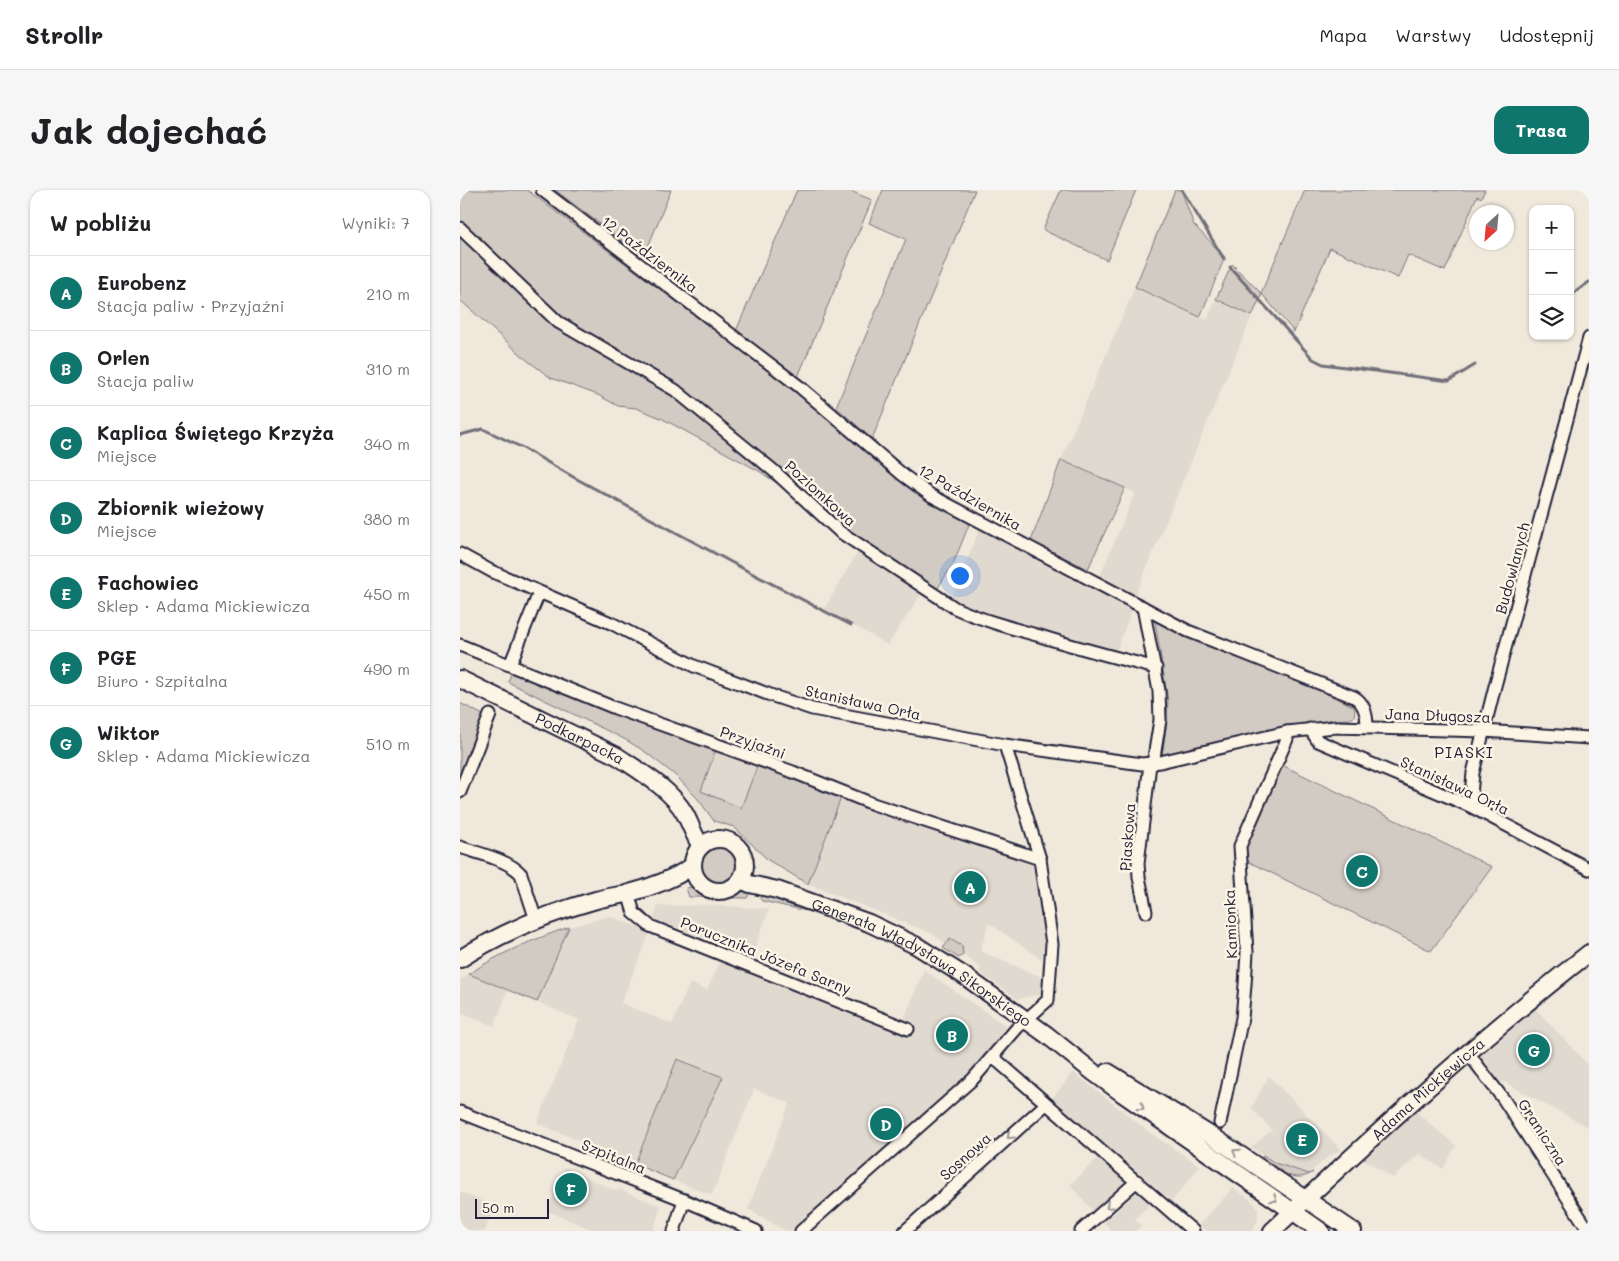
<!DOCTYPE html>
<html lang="pl">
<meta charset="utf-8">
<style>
:root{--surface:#fff;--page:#f6f6f6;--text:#202124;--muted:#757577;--line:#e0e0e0;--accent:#0f766e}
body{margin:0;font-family:Mali,sans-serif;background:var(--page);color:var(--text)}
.controls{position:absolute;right:15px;top:15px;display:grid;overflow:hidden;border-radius:10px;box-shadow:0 1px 4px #0004}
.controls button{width:45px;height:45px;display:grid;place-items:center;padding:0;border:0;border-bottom:1px solid var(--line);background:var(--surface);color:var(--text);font:25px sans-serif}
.compass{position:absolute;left:1009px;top:15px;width:45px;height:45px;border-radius:50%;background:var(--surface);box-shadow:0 1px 4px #0004;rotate:206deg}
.scale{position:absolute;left:15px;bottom:12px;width:74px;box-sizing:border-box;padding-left:5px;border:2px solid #22223b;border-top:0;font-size:14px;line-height:18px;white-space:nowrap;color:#22223b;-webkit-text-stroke:4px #fcf5e5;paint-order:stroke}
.you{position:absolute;left:499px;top:385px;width:18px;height:18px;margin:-12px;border:4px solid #fff;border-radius:50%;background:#1a73e8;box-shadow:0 0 0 8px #1a73e833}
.badge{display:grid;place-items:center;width:32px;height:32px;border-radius:50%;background:var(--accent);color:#fff;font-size:16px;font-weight:700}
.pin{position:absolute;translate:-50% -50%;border:2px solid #fff;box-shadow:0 1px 5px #0006}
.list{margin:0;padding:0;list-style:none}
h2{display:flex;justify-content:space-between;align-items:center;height:65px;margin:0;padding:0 20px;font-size:21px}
h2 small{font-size:16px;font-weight:400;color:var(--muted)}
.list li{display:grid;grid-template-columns:32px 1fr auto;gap:15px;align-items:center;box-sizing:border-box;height:75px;padding:0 20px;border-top:1px solid var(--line)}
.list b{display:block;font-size:19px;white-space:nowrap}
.list p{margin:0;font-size:16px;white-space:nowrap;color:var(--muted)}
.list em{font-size:16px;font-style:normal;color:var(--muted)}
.icon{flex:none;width:28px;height:28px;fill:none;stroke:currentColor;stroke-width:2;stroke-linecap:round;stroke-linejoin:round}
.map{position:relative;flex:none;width:1129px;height:1041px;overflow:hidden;border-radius:15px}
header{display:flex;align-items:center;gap:30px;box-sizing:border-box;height:70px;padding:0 25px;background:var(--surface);border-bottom:1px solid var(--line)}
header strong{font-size:24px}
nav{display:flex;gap:28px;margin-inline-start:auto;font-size:18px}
.intro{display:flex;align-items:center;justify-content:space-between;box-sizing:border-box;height:120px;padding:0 30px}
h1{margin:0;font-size:35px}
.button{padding:12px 22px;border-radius:15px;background:var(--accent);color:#fff;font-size:18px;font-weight:700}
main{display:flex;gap:30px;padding:0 30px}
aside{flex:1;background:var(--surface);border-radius:15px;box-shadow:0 1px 4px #0004}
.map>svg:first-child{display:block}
.built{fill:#e0d9cf}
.green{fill:#d1cbc3;stroke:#7a767f}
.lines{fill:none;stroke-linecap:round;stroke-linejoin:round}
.stream{stroke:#716f79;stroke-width:3}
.street-casing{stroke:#22223b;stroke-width:15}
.secondary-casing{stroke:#22223b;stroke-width:20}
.street{stroke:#fcf5e5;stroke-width:11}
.secondary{stroke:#fcf5e5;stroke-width:16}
.oneway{stroke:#9a9698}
.labels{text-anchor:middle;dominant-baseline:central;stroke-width:5;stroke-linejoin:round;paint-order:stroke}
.street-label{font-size:15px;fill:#22223b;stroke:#fcf5e5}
.neighbourhood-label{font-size:16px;letter-spacing:1px;fill:#22223b;stroke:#fcf5e5}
</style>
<header>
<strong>Strollr</strong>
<nav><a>Mapa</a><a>Warstwy</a><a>Udostępnij</a></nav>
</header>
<div class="intro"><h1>Jak dojechać</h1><a class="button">Trasa</a></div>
<main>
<aside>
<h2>W pobliżu<small>Wyniki: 7</small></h2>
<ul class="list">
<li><span class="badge">A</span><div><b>Eurobenz</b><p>Stacja paliw · Przyjaźni</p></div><em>210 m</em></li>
<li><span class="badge">B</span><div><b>Orlen</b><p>Stacja paliw</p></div><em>310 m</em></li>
<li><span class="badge">C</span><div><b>Kaplica Świętego Krzyża</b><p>Miejsce</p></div><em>340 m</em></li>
<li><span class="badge">D</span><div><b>Zbiornik wieżowy</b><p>Miejsce</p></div><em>380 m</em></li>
<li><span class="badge">E</span><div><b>Fachowiec</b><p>Sklep · Adama Mickiewicza</p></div><em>450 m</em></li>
<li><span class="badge">F</span><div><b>PGE</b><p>Biuro · Szpitalna</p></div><em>490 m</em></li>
<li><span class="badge">G</span><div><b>Wiktor</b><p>Sklep · Adama Mickiewicza</p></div><em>510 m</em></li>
</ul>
</aside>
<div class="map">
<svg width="1129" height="1041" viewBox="0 0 1129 1041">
<rect width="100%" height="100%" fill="#efe8db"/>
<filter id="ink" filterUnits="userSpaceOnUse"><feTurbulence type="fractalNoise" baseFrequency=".02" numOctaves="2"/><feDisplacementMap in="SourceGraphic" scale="10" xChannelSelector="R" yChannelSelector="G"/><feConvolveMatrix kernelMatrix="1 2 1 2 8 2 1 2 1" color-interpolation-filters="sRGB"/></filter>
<g filter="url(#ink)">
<g class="built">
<path d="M675 97 747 130 756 109 792 126 674 408 639 388 675 303 601 270Z"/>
<path d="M520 338 673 417 654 467 579 443 498 412 492 407Z"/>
<path d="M399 360 463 401 428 455 364 419Z"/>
<path d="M256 559 298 574 282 618 240 602Z"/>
<path d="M382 605 506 648 571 673 574 678 581 715 587 751V761L581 769 529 733 520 761 584 788 585 800 582 804 558 809 519 782 521 778 471 743 348 694Z"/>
<path d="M246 715 309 719 292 766 194 729 198 716Z"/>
<path d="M149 726 190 742 161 813 212 834 230 793 247 800 261 770 439 841 464 780 546 836 528 863 467 923 332 1041H326L288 1019 330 913 294 899 252 1005 213 990 263 887 217 869 175 974 77 933 119 830 77 812 109 737Z"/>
<path d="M9 784 48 800 34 836 0 822V790Z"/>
<path d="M1074 817 1129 876V937L1124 935 1044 892 1039 894 1018 866Z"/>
<path d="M613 882 689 942 740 976 712 1011 592 909Z"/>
<path d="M809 886 881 960 869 966 847 985H830L791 957 812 940 791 918Z"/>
<path d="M956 922 996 956 983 979 959 964 933 988 904 969Z"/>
<path d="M639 967 665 991 633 1021 610 995Z"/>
<path d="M105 978 157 1001 158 999 201 1016 193 1041H136L87 1021Z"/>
<path d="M773 998 791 1010 798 1018V1029L792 1041H746L739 1035Z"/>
<path d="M678 1001 691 1013 675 1029 681 1036 675 1041H652L644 1032Z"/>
<path d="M0 1002 34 1016 25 1041H0Z"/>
</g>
<g class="green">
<path d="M0 0H67L321 190 443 294 462 308 510 332 494 372 476 401 372 339 324 298 299 281 201 228 176 218 158 216 138 205 91 188 67 170 0 110Z"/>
<path d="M95 0H211L184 67Z"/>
<path d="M337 0H388L412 10 337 189 276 141Z"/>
<path d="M423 0H515L412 249 376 217 446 49 409 33Z"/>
<path d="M601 0H676L647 70 583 40Z"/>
<path d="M715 0H721L734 35 765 67 740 127 675 97Z"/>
<path d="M845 0H1025L1021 8 1017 6 985 81 948 65 938 88 870 58 834 142 802 104 792 126 756 109 772 74 801 103Z"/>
<path d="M601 270 665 298 628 379 571 351Z"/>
<path d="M695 431 866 500 865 503 893 516 895 520 894 527 890 529 867 530V533L702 566 707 529 708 511Z"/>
<path d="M52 481 256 559 241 601 281 618 298 574 382 605 348 694 308 670 274 637 254 631 238 609 215 585 184 561 166 550 48 492Z"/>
<path d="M0 513 25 526 0 593Z"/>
<path d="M822 575 1032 677 971 761 787 671 785 659Z"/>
<circle cx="260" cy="675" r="18"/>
<path d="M232 697C242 698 249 706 260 706 271 705 280 698 292 699L287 708 233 707H229L226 698Z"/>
<path d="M301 702 349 718 351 722 302 711 300 708Z"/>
<path d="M109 737 77 812 9 784C39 763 75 749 109 737Z"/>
<path d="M490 749 502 756 503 765 499 768 483 758Z"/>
<path d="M217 869 263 887 213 990 175 974Z"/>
<path d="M803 965 815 973 849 984 853 982C834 996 817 978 802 967Z"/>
</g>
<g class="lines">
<g class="stream">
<path d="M722 0 764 69"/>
<path d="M770 77 853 169 863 174 989 191 1015 175"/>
<path d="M1110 106 1129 92"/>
<path d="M0 245 23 239 63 258 115 288 295 385 391 435"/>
</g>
<defs>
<g id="street">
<path d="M82 0 340 197 443 285 472 306 728 441 894 507C905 513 907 525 907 537"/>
<path d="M0 38 98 132 215 200 314 281 380 342 495 418C522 430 551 438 580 446 618 458 657 468 696 478"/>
<path d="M0 364 31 381 153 434 234 476 313 506 352 519 545 555 682 574 700 572 827 542 875 537 1024 541 1129 548"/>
<path d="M683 417 699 501 700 530 693 574"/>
<path d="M0 455 155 518 333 582 413 614 580 669"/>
<path d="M50 475 79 403"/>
<path d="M850 539 858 551 1010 616 1129 679"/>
<path d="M0 602 30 525"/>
<path d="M1010 616 1013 583 1035 496 1129 148"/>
<path d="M0 657C17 663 49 670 61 684L76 730"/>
<path d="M168 703 174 723 190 736 448 839"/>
<path d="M686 722 679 687 678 673 690 574"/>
<path d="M1008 863 1044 910 1129 1041"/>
<path d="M533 867 733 1041"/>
<path d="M0 922 224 1010 296 1041"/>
<path d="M760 933 782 828 785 795 787 762 780 656 827 549V542"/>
<path d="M214 1041 224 1010"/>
<path d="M341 1041 513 889 557 838 588 810 592 754 580 669 545 555"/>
<path d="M445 1041 586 914"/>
<path d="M621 1041 677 991"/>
</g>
<g id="secondary">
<path id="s1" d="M0 489 157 566C181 582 211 599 225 624 231 635 234 646 241 656"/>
<circle cx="259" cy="675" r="26"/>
<path id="s2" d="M281 690 290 694 317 700 409 733 457 756 503 785 587 845 633 882 663 904 861 1041"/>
<path d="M0 769C42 742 89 723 136 710 146 707 157 706 166 704 190 698 213 689 233 676"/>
<path d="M648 882 755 948 893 1041"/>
<path id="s3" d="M812 1041C914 945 1018 850 1129 763"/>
</g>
</defs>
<use href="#street" class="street-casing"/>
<use href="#secondary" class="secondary-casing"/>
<use href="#street" class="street"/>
<use href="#secondary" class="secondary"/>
</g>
<defs><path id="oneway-chevron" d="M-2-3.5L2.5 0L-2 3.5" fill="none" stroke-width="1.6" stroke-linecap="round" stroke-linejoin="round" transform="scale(1.25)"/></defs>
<g class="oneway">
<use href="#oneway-chevron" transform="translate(681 917) rotate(35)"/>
<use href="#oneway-chevron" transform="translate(550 946) rotate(138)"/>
<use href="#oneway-chevron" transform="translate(776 962) rotate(-146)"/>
<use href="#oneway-chevron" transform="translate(814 1009) rotate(34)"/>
<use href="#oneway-chevron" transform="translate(649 1016) rotate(138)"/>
</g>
</g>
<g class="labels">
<g class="street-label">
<text transform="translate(190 64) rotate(37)">12 Października</text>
<text transform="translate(361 303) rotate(42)">Poziomkowa</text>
<text transform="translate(510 307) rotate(30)">12 Października</text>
<text transform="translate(1052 378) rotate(-75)">Budowlanych</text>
<text transform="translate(403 512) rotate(12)">Stanisława Orła</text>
<text transform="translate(978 525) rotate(2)">Jana Długosza</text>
<text stroke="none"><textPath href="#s1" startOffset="134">Podkarpacka</textPath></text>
<text transform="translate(293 552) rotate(20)">Przyjaźni</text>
<text transform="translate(995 595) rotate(25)">Stanisława Orła</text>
<text transform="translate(667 647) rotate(-86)">Piaskowa</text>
<text transform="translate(770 734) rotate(-92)">Kamionka</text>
<text transform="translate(306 765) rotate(22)">Porucznika Józefa Sarny</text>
<text stroke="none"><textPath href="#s2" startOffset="200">Generała Władysława Sikorskiego</textPath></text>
<text stroke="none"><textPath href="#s3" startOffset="211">Adama Mickiewicza</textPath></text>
<text transform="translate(1083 942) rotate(57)">Graniczna</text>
<text transform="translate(154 966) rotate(22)">Szpitalna</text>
<text transform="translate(505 966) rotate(-42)">Sosnowa</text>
</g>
<g class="neighbourhood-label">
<text x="1004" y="561">PIASKI</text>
</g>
</g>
</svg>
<div class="controls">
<button>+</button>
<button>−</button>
<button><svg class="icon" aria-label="layers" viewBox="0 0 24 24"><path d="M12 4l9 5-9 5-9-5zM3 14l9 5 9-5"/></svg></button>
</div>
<svg class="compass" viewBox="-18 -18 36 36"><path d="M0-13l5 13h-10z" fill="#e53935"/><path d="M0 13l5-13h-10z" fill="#757577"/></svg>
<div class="scale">50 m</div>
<div class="you"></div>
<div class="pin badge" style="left:510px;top:697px">A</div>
<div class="pin badge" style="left:492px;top:845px">B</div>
<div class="pin badge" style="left:902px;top:681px">C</div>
<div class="pin badge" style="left:426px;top:934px">D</div>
<div class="pin badge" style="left:842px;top:949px">E</div>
<div class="pin badge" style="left:111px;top:999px">F</div>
<div class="pin badge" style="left:1074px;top:860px">G</div>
</div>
</main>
